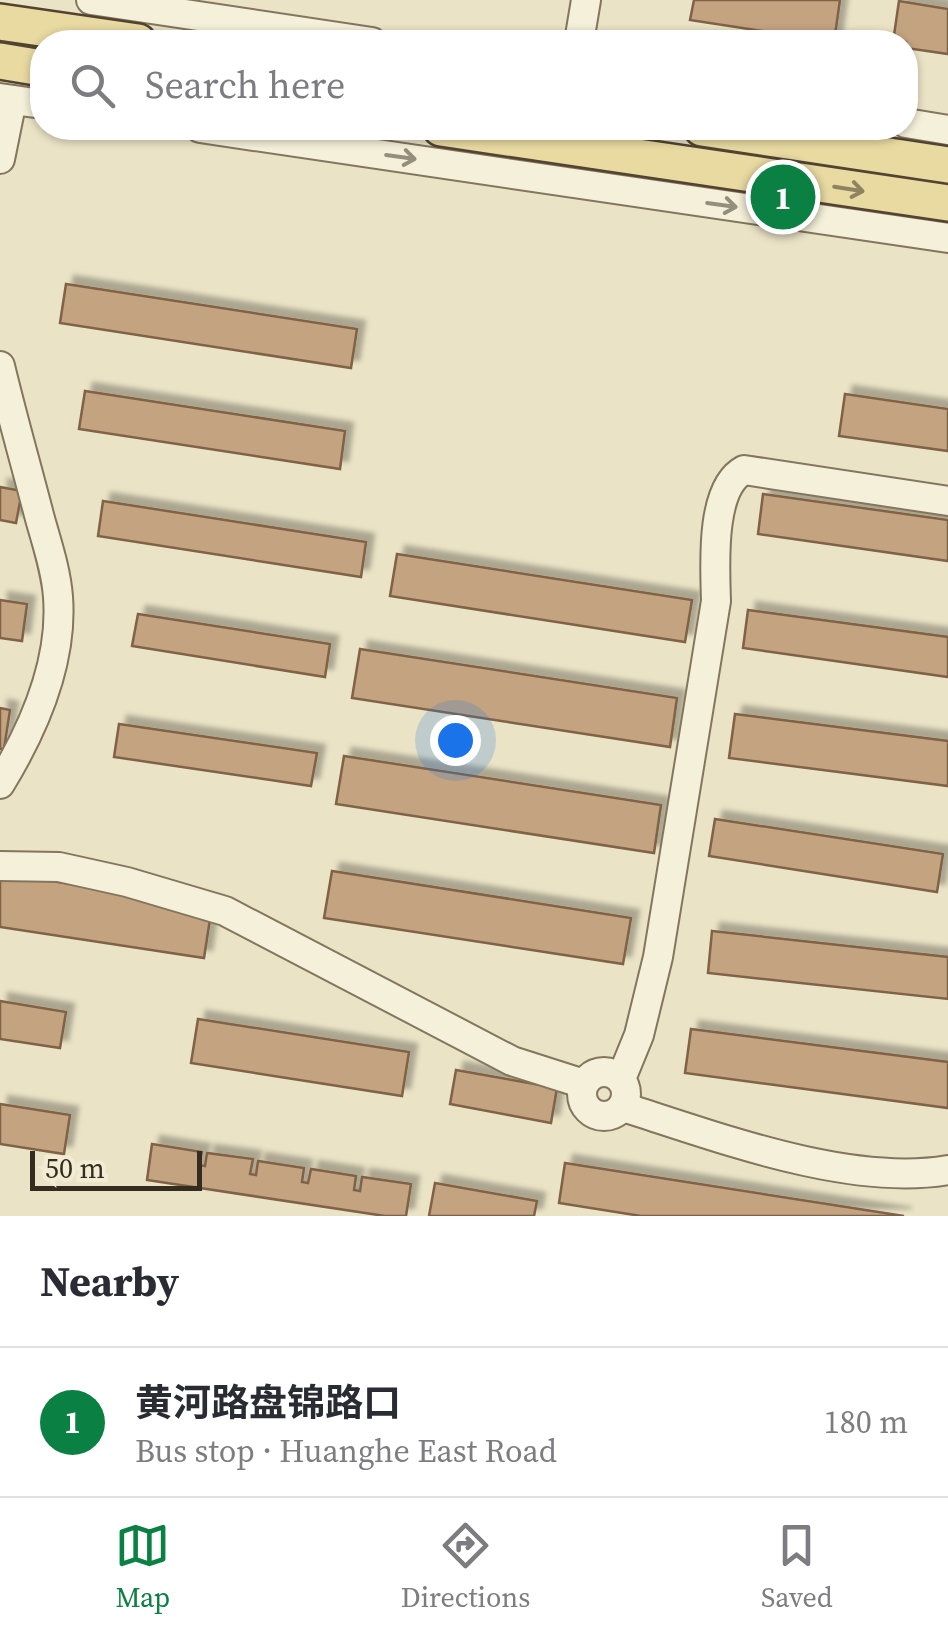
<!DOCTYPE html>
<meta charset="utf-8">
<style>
:root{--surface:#fff;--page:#f7f7f7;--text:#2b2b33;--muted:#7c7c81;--line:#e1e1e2;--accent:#0b8043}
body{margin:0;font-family:"Source Serif 4","Noto Sans SC",serif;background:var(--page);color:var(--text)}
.scale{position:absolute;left:30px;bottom:25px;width:172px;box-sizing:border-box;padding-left:10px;border:5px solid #352c20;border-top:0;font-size:28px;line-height:35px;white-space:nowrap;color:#352c20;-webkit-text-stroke:8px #f2ecd5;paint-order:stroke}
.you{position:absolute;left:455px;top:740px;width:35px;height:35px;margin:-25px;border:8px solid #fff;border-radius:50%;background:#1a73e8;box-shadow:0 0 0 15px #1a73e833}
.badge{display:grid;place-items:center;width:65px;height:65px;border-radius:50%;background:var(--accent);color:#fff;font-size:32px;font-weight:700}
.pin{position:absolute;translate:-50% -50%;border:5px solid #fff;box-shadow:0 2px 10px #0006}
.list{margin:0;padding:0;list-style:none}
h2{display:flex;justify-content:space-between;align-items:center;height:130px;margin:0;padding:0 40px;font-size:42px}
h2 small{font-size:32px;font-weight:400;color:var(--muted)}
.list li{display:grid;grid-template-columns:65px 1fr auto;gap:30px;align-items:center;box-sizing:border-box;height:150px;padding:0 40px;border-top:2px solid var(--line)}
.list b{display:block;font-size:38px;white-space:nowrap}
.list p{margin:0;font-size:32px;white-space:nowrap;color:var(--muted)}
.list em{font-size:32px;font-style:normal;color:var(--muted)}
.icon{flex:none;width:55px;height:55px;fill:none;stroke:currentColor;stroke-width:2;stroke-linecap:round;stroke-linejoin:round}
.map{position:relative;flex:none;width:948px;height:1216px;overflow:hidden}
.search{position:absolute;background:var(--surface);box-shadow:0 2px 8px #0004;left:30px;right:30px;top:30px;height:110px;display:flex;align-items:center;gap:25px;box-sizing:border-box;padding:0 35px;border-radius:40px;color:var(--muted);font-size:38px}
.sheet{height:280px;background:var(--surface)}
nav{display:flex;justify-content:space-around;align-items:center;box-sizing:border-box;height:140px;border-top:2px solid var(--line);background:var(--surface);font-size:28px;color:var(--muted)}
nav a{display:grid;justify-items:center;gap:5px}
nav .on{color:var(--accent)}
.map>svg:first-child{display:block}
.building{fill:#c4a380;stroke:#806246;stroke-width:2.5;filter:url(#shadow)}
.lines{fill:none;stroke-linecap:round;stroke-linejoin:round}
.minor-casing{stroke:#84755e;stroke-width:32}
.major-casing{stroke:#524431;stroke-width:40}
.minor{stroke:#f5f0d9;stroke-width:28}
.major{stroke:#e9daa2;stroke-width:35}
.oneway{stroke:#958e7c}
.oneway2{stroke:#8f8361}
</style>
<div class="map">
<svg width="948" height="1216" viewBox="0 0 948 1216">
<defs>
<filter id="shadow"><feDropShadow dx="8" dy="-8" stdDeviation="2.5" flood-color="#0004"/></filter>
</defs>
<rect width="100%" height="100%" fill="#eae3c6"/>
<g class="building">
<path d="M694 0H840L834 42 690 20Z"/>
<path d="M899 1 948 9V54L906 48V42H893Z"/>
<path d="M66 284 357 329 351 368 60 323Z"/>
<path d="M85 391 345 431 340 469 79 429Z"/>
<path d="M845 394 948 409V451L839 436Z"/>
<path d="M0 487 22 491 16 523 0 520Z"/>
<path d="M763 494 948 520V561L758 534Z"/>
<path d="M103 501 366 542 361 577 98 536Z"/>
<path d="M397 554 692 600 685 642 390 596Z"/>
<path d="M0 600 27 604 22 641 0 638Z"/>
<path d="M748 610 948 637V677L743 648Z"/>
<path d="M138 614 330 644 325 677 132 646Z"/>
<path d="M360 649 677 698 670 747 352 698Z"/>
<path d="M0 708 10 710 4 749H0Z"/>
<path d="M735 714 948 741V786L729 758Z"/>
<path d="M119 724 317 753 311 786 114 757Z"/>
<path d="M344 756 661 805 654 853 336 804Z"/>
<path d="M715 819 943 854 937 892 709 856Z"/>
<path d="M332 871 631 918 623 964 324 918Z"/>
<path d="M0 873 212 906 204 958 0 927Z"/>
<path d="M712 931 948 957V999L708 973Z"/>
<path d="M0 1001 66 1012 60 1048 0 1039Z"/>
<path d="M198 1019 409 1052 402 1096 191 1063Z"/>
<path d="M691 1029 948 1062V1108L685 1073Z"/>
<path d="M456 1070 557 1088 551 1123 450 1104Z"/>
<path d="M0 1104 70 1115 64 1154 0 1144Z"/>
<path d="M152 1144 202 1152 199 1165 205 1166 207 1153 253 1159 250 1174 256 1175 258 1161 304 1168 302 1182 308 1183 311 1169 356 1176 354 1190 360 1191 362 1177 411 1184 406 1216H385L147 1180Z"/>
<path d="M565 1163 904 1216H641L559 1203Z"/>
<path d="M435 1183 537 1201 534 1216H429Z"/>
</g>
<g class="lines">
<defs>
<g id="minor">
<path d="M91 0 372 42"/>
<path d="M579 42 586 0"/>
<path d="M0 98 42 104"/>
<path d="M906 123 948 130"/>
<path d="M200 128 948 238"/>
<path d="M0 159 12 100"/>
<path d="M0 366C12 416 26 465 39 515 46 541 56 569 58 597 63 662 33 730 0 784"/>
<path d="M0 866 59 867 127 882 225 911 512 1061 584 1084"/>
<circle cx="604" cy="1094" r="22"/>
<path d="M621 1079 639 1035 658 957 716 601C715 566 710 488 744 470L948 501"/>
<path d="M623 1107C718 1137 849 1187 948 1170"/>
</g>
<g id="major">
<path d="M0 22 138 42"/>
<path d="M0 61 42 68"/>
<path d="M441 128 948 203"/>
<path d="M702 128 948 165"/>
</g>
</defs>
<use href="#minor" class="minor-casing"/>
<use href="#major" class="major-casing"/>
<use href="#minor" class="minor"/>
<use href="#major" class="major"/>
</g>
<defs><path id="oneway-shaft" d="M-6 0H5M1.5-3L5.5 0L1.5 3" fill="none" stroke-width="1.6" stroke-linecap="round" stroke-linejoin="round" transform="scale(2.5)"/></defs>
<g class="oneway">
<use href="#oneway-shaft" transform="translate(401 157) rotate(8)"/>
<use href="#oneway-shaft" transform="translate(722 205) rotate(8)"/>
</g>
<use class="oneway2" href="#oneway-shaft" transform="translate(849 189) rotate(9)"/>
</svg>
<div class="scale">50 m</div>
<div class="you"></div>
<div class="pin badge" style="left:783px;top:197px">1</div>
<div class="search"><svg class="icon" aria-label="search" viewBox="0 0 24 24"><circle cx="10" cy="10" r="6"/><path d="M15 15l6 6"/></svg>Search here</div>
</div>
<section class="sheet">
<h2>Nearby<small></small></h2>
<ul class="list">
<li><span class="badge">1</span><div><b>黄河路盘锦路口</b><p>Bus stop · Huanghe East Road</p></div><em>180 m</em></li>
</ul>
</section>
<nav>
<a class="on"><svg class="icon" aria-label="map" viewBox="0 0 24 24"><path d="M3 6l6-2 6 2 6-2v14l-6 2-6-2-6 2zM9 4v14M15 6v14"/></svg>Map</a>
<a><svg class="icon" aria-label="directions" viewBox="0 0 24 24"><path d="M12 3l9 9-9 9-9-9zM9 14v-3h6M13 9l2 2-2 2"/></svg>Directions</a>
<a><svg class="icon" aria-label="saved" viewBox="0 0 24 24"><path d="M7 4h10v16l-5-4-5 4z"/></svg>Saved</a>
</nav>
